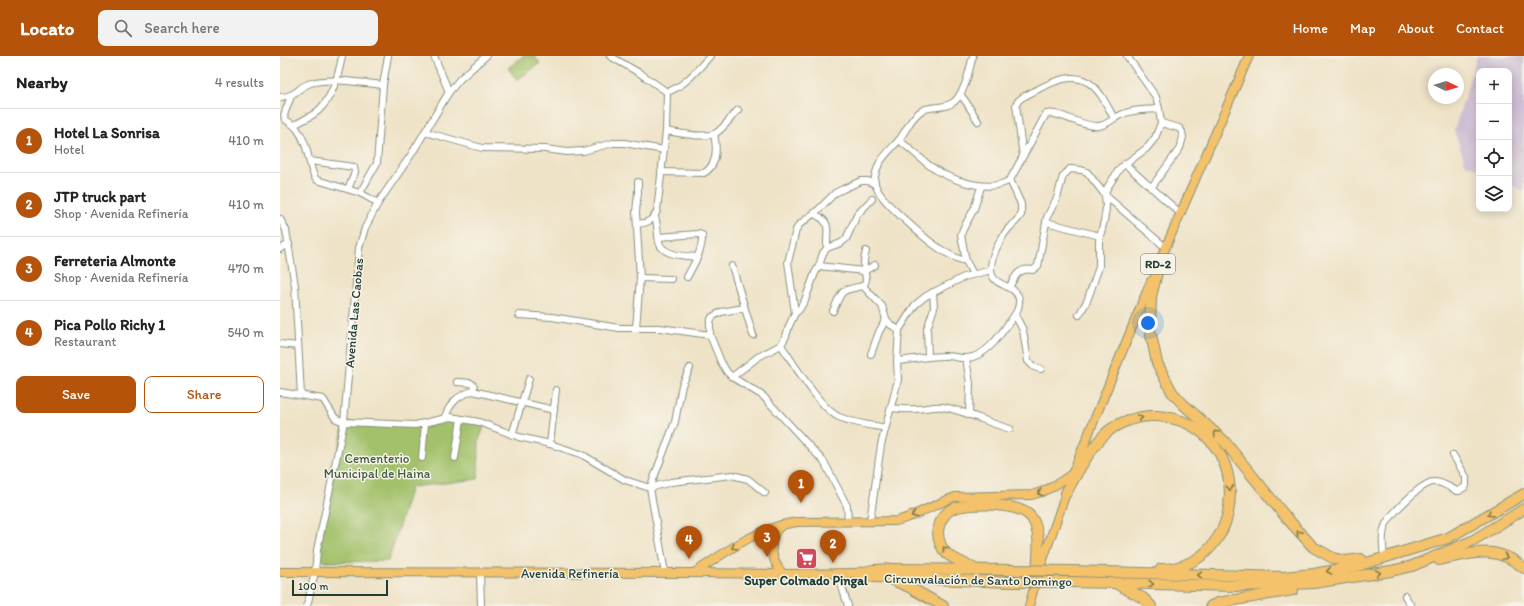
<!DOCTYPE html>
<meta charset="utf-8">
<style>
:root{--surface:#fff;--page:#f2f2f2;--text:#222;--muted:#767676;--line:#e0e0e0;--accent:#b45309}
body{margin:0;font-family:Itim,sans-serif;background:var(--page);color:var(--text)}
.controls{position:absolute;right:12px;top:12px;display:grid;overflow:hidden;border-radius:8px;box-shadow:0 2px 10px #0003}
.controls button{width:36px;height:36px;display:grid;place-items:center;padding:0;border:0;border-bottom:1px solid var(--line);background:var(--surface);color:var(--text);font:20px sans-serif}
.compass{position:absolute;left:1148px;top:12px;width:36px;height:36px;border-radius:50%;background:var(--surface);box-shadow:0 2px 10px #0003;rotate:94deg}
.scale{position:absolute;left:12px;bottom:10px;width:96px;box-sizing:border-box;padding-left:4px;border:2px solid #1f3d34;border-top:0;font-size:11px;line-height:14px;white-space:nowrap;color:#1f3d34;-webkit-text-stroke:3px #f7f3e8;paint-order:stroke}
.you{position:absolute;left:868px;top:267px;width:14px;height:14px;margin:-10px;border:3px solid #fff;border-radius:50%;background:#1a73e8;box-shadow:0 0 0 6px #1a73e833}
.badge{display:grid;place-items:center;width:26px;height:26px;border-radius:50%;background:var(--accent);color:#fff;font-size:13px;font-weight:700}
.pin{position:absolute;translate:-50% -33px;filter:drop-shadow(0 1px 2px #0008)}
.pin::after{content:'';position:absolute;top:21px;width:14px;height:12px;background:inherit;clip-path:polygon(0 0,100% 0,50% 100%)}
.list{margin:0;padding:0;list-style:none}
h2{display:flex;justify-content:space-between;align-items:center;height:52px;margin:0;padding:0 16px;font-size:17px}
h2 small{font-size:13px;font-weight:400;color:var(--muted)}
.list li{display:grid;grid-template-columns:26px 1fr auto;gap:12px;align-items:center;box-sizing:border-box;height:64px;padding:0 16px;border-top:1px solid var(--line)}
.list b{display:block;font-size:15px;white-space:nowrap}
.list p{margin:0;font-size:13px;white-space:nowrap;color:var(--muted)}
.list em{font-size:13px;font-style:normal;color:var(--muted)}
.actions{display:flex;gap:8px;padding:12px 16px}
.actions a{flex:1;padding:9px 0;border:1px solid var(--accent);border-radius:8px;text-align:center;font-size:14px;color:var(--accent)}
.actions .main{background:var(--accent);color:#fff}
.icon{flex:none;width:22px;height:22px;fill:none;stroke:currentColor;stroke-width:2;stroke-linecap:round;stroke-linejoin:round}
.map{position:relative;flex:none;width:1244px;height:550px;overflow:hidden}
header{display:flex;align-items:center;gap:24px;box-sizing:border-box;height:56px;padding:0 20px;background:var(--accent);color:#fff}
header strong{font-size:19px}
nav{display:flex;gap:22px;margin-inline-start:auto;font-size:14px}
.search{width:280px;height:36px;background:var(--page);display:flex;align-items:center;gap:10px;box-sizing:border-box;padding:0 14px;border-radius:8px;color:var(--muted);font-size:15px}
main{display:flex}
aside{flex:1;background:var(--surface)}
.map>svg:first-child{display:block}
.industrial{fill:#ccbed4}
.green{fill:#a2c16a;stroke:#607f4f}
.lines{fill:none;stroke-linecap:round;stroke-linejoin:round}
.minor-casing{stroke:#87907e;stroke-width:8}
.major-casing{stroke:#87907e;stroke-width:10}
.highway-casing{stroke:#87907e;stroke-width:12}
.minor{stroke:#fff;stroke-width:6}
.major{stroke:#f3c26a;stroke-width:8}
.highway{stroke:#f3c26a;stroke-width:10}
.highway-bridge-casing{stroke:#87907e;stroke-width:12;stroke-linecap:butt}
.highway-bridge{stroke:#f3c26a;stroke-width:10}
.oneway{stroke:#7e794c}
.labels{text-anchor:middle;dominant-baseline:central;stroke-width:3;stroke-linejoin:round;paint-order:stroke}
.shield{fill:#f7f3e8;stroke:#60746a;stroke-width:1}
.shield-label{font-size:12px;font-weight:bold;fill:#1f3d34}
.street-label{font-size:13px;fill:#1f3d34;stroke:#f7f3e8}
.park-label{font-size:13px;fill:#405e42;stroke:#f7f3e8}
.poi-label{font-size:13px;font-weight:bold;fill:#1f3d34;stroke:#f7f3e8}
</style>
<header>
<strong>Locato</strong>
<div class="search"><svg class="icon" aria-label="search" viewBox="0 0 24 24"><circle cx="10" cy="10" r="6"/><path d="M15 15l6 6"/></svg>Search here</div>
<nav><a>Home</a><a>Map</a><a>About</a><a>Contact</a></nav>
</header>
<main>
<aside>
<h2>Nearby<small>4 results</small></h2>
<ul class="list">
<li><span class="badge">1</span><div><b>Hotel La Sonrisa</b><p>Hotel</p></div><em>410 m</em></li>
<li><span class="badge">2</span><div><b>JTP truck part</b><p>Shop · Avenida Refinería</p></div><em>410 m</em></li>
<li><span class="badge">3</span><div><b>Ferreteria Almonte</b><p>Shop · Avenida Refinería</p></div><em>470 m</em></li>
<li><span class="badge">4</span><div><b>Pica Pollo Richy 1</b><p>Restaurant</p></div><em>540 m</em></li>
</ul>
<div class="actions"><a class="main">Save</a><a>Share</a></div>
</aside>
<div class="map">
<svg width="1244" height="550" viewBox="0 0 1244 550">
<rect width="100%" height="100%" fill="#f7f3e8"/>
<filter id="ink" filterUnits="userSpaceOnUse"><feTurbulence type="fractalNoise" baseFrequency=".025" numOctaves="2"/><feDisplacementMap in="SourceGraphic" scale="8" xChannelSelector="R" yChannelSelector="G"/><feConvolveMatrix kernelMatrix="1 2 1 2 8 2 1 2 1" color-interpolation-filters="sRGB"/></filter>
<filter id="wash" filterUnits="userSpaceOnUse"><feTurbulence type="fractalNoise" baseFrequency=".012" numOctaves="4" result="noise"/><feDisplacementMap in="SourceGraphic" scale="16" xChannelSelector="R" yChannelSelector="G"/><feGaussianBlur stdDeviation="0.9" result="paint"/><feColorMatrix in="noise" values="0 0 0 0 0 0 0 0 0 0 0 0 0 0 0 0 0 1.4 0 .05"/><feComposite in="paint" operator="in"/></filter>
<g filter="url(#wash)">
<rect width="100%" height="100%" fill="#efe3c7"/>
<path class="industrial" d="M1197 0H1244V136L1229 127V15H1199V113L1186 108 1174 75Z"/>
<g class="green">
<path d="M243 0H254L260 7 237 24 228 12Z"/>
<path d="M165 361 205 368 199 384 198 423 131 431 108 505 45 506 38 499 64 366 135 369Z"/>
</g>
</g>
<g filter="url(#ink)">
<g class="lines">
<defs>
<g id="minor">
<path d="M154 0 169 36"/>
<path d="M330 0 361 18 387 36C405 30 417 14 430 0"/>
<path d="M680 38 686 46 698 65"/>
<path d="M11 40 4 59 5 63C9 67 14 68 17 73 29 88 27 106 35 122L37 124 80 137 98 147"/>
<path d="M0 41C19 40 16 31 31 27 51 21 81 27 103 29"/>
<path d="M14 69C23 64 34 60 41 52 53 39 59 17 62 0"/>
<path d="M386 75C399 77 425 83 436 77 444 72 451 61 458 54"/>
<path d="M145 76 202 92 265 93 287 96 303 95 333 87H344L384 94"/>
<path d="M619 84C629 92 640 102 650 110 670 124 708 138 730 124L766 58C778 54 803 72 819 70 828 69 834 61 843 58 854 53 868 54 879 53"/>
<path d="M743 100 736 49 738 45 743 41C763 31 793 10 814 31 823 39 828 52 834 62"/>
<path d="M30 105 74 111 75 116 68 133"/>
<path d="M845 108 900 157"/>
<path d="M381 116 424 117C438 109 437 92 434 78"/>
<path d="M871 132 900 92 903 81 902 76 899 72 881 67"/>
<path d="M80 137 97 107 103 29 108 0"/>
<path d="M534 158C553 166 546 176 547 192"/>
<path d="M375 161C378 169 377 177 379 186 382 200 406 200 418 201"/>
<path d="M0 163 6 174 15 230 21 339"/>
<path d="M766 166 820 180"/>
<path d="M357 168C367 167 373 165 377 155L386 75 387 36"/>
<path d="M379 181 418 178 422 179C423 194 414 208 407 221"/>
<path d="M0 193 9 188"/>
<path d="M686 205C665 201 639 177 624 163 615 155 598 139 595 128 593 122 597 113 599 108 604 99 612 92 619 84 626 75 631 61 641 55 651 49 665 54 675 45 686 34 689 14 693 0"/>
<path d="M452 210 473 279"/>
<path d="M539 210 584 215 595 209"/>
<path d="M693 218 686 205 681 179 683 173 694 153 701 131"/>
<path d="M360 222 391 223"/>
<path d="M583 230 602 250 606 263 611 269 619 274"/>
<path d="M729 232C735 220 739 211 753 214L758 210 767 161 777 142 783 120 790 113 801 114 807 116 825 139 885 191"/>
<path d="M464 252 441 256 432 261 430 266V279L441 306 447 316 452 321 483 340 544 406 567 450 568 465"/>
<path d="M553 255C563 233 559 235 583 230 589 223 584 219 584 211 583 206 585 200 586 195"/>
<path d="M515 257 519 254 525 244 535 217 539 210 543 197 547 192 561 187 566 183 577 159 592 143"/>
<path d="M239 259 272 261 339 272H380L430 279"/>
<path d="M735 259 743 274 748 305 754 311 761 313"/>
<path d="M799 259 807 245 819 211V184L824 165 826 152 825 139 827 132 840 112 867 92 875 82 881 67 879 53 876 41 847 0"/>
<path d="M356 272 360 222 356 156 358 136V126"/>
<path d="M0 288 18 290"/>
<path d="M501 289C514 308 539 350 557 360 571 367 590 369 605 372"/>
<path d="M591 298 599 276 606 263"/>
<path d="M648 301 647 273 654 252 653 236"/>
<path d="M686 302 690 328 689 359"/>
<path d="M617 305C632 304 647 300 663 300 671 299 679 303 687 302 705 301 719 281 728 268 734 260 740 254 739 243 736 227 712 232 711 214 710 202 721 181 729 172 733 168 738 164 741 159V148L730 124"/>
<path d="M452 321 478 301 501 289 506 280 509 270 515 257 508 206 516 174 519 169 538 154 555 137 563 133 581 125H588L595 128"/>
<path d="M177 326 191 327 194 330 193 335"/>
<path d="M0 336 43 343 55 362 64 366 135 369 171 361 199 366 239 381 270 388 301 398 345 424 370 432 391 426 452 419 468 423 485 437"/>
<path d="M611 352C619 353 627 354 635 353 645 353 653 350 663 351 686 355 708 367 730 373"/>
<path d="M165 361C170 347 178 339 193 335L274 354"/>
<path d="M232 379 249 323"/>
<path d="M270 388 276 334"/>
<path d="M142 402 145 367"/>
<path d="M175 402 181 363"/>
<path d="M590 465 601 389 618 324 617 305 619 274 635 249 646 240 684 221 711 214"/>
<path d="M1104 501C1103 491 1101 478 1106 468 1112 457 1142 426 1154 426 1162 425 1170 432 1177 435H1179L1186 430V421L1173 399"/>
<path d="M200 516 201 550"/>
<path d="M385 517 370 432 395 366 402 329 410 312"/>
<path d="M558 518 568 550"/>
<path d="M1125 540 1131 550"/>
<path d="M27 550 35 516 37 494 64 366 79 192 85 172 98 147 131 99 169 36 180 23 206 0"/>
</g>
<g id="major">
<path d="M878 209 969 0"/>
<path d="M793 416 871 225"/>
<path d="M502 469C486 481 491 505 503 518"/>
<path d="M0 516 414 517 503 518 579 517"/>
<path d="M414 517C446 496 478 471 517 466L616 465C637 460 654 448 675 441L752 439C768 435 780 427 793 417"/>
<path d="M749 550 757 521 788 431"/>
</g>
<g id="highway">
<path d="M880 204 871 241 870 274 877 307 892 336 903 348 944 385 1005 460 1033 491 1053 502 1065 505 1081 503"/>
<path d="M786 437C797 417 808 396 824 379 837 366 859 359 877 360 976 367 971 511 881 513"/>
<path d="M1159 504C1192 497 1216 488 1244 512"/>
<path d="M697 514C688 509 675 504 667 498 661 492 658 484 658 476 658 468 664 457 672 453 687 446 739 446 751 461 763 477 757 502 757 521"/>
<path d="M790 515 1003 521 1034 518 1077 510 1168 482 1244 438"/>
<path d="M579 517 593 514 613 513 732 514"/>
<path d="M581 517 594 521 732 526"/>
<path d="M612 524 629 531 663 550"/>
<path d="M790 526 956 530 991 529 1034 527 1111 515 1132 510 1192 485 1244 453"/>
<path d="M837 528 863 542 871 550"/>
<path d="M931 550 938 547 1013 534"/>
</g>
</defs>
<use href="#minor" class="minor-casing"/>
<use href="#major" class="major-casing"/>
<use href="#highway" class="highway-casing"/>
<use href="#minor" class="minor"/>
<use href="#major" class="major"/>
<use href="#highway" class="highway"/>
<defs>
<g id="highway-bridge">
<path d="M732 514 790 515"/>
<path d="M732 526H790"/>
</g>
</defs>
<use href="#highway-bridge" class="highway-bridge-casing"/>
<use href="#highway-bridge" class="highway-bridge"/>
</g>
<defs><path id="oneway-chevron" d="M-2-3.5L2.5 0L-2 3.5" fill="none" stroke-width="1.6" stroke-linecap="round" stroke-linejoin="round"/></defs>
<g class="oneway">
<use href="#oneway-chevron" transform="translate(860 362) rotate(-10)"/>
<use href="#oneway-chevron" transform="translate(936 377) rotate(-135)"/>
<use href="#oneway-chevron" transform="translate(950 432) rotate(87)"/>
<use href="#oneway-chevron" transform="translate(760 437) rotate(163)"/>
<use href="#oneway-chevron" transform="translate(1210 458) rotate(150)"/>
<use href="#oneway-chevron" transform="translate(634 459) rotate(158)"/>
<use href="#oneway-chevron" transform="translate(1019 477) rotate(-130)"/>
<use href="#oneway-chevron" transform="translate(454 491) rotate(149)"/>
<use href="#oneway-chevron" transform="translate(665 493) rotate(-127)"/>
<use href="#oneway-chevron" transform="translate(1225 501) rotate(21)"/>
<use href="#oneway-chevron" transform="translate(1049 515) rotate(170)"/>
<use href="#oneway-chevron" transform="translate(1098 517) rotate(-9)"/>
<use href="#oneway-chevron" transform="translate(920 519) rotate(-178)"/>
<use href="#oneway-chevron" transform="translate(871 528) rotate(2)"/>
</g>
</g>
<defs>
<symbol id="supermarket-square" viewBox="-11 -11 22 22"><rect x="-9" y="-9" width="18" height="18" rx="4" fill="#d1495b" stroke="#f7f3e8"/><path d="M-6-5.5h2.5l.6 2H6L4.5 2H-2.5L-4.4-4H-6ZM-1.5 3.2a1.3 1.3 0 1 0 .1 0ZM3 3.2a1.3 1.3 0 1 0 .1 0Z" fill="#fff"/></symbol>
</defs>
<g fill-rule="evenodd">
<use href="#supermarket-square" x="514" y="490" width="25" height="25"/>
</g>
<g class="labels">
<rect class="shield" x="861" y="198" width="34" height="20" rx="3"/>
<g class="shield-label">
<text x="878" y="208">RD-2</text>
</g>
<g class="street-label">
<text transform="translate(74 257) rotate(-85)">Avenida Las Caobas</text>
<text x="290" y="517">Avenida Refinería</text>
<text transform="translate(698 524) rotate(1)">Circunvalación de Santo Domingo</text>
</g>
<g class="park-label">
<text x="97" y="402">Cementerio<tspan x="97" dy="15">Municipal de Haina</tspan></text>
</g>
<g class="poi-label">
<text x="526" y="524">Super Colmado Pingal</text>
</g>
</g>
</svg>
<div class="controls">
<button>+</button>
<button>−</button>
<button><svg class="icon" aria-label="locate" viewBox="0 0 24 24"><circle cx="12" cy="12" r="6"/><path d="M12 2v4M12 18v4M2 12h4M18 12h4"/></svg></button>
<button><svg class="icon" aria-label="layers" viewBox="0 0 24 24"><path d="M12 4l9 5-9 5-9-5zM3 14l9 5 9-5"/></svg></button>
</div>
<svg class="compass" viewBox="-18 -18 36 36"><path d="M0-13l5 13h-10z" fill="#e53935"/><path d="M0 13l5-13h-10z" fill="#767676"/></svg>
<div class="scale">100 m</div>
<div class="you"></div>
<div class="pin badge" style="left:521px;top:447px">1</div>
<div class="pin badge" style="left:553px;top:507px">2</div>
<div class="pin badge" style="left:487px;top:501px">3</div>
<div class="pin badge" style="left:409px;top:503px">4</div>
</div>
</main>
